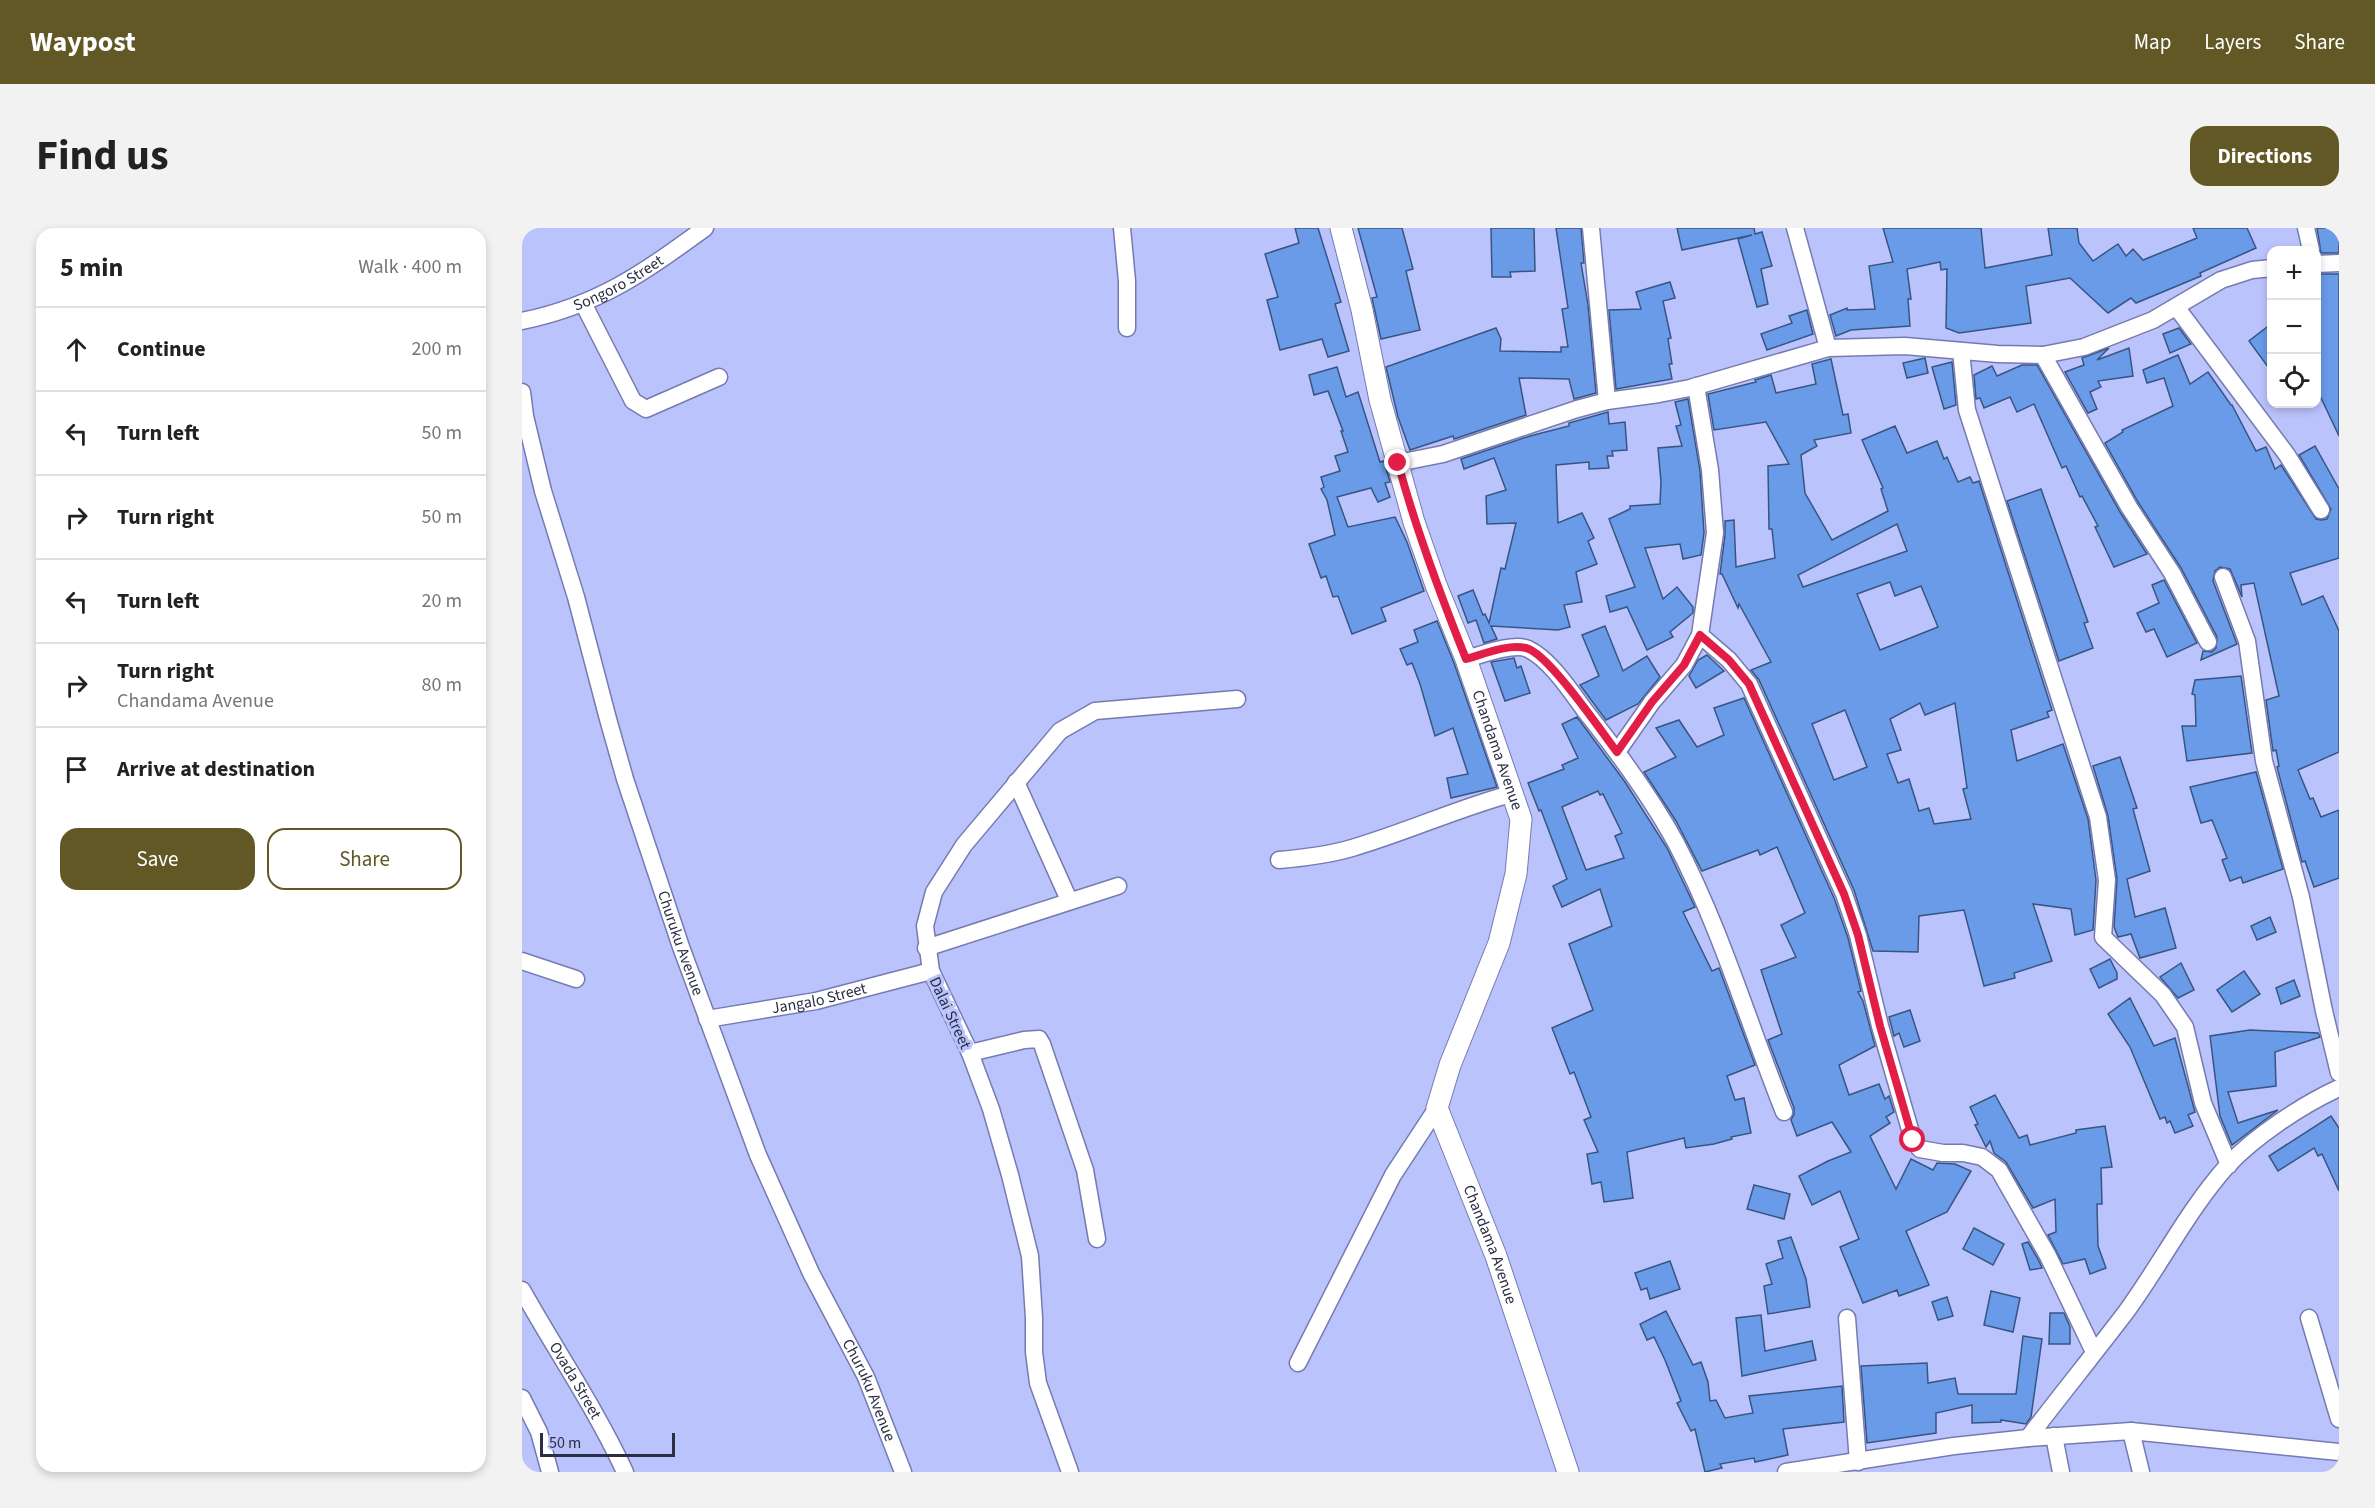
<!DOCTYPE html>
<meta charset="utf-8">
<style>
:root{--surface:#fff;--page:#f2f2f2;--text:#222;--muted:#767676;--line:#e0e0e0;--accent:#625825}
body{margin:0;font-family:"Source Sans 3",sans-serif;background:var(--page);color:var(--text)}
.controls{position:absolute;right:18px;top:18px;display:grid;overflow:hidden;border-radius:12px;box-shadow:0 3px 9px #0003}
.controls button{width:54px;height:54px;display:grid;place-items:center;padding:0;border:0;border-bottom:2px solid var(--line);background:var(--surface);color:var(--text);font:30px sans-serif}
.scale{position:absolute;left:18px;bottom:15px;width:135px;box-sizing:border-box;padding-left:6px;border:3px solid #2b2e44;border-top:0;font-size:16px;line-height:21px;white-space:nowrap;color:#2b2e44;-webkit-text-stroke:4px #bbc3fd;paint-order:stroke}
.stop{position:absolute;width:18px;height:18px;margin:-14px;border:4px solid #e11d48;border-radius:50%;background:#fff}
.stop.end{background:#e11d48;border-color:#fff;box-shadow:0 2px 6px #0008}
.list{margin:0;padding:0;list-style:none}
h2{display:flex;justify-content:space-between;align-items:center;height:78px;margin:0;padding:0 24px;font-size:26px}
h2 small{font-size:20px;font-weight:400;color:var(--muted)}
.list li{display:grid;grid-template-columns:39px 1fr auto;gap:18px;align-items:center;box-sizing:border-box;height:84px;padding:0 24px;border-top:2px solid var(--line)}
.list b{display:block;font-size:22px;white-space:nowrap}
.list p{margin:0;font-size:20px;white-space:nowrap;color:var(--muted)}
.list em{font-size:20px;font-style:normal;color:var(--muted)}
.actions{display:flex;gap:12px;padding:18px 24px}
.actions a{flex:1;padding:14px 0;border:2px solid var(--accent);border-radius:18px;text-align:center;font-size:21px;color:var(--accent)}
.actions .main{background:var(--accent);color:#fff}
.icon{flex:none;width:33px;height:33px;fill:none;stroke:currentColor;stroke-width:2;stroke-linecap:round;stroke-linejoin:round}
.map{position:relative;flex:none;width:1817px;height:1244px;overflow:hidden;border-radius:18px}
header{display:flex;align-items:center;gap:36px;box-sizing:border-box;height:84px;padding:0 30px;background:var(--accent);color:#fff}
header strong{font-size:28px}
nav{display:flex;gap:33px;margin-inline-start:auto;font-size:21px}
.intro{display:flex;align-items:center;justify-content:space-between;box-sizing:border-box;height:144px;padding:0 36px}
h1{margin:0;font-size:42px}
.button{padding:15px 27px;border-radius:18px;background:var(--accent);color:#fff;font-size:21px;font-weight:700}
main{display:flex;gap:36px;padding:0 36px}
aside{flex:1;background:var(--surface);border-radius:18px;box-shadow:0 3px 9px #0003}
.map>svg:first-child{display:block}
.building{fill:#699be8;stroke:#385582;stroke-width:1.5;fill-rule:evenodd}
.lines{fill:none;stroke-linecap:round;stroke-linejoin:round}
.minor-casing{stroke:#757bb1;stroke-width:19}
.tertiary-casing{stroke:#757bb1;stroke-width:23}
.minor{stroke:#fff;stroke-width:16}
.tertiary{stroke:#fff;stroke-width:21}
.route{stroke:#e11d48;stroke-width:8}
.labels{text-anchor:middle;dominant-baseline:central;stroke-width:6;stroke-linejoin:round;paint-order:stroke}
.street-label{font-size:16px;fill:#2b2e44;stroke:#bbc3fd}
</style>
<header>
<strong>Waypost</strong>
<nav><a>Map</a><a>Layers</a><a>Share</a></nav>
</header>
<div class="intro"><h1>Find us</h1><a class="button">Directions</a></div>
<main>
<aside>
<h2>5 min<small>Walk · 400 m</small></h2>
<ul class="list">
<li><svg class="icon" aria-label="ahead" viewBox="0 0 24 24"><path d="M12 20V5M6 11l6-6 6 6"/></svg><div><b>Continue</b></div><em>200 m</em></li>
<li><svg class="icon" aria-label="left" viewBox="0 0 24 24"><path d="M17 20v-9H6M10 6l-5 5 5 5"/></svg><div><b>Turn left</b></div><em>50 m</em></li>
<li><svg class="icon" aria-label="right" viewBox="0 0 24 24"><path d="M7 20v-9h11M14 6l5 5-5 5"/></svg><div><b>Turn right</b></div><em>50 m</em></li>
<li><svg class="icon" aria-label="left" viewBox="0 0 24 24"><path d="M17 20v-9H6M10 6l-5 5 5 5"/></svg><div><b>Turn left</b></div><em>20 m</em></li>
<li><svg class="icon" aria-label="right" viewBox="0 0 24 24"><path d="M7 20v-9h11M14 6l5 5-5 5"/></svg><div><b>Turn right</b><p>Chandama Avenue</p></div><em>80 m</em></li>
<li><svg class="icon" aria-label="arrive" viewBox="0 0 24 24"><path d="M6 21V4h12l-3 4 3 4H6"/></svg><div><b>Arrive at destination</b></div></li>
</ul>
<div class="actions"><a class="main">Save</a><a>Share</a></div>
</aside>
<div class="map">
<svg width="1817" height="1244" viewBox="0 0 1817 1244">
<rect width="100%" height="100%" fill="#bbc3fd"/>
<g class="building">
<path d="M773 0H796L819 74 813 76 827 123 806 129 800 111 758 122 745 72 756 69 743 26 777 15Z"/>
<path d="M836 0H880L891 41 884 43 898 102 859 111 850 70 855 69Z"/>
<path d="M969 0H1012L1013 43 988 44 989 49H970Z"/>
<path d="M1034 0H1059L1062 35H1059L1066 77 1074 165 1052 171 1047 151 997 150 1004 187 932 211 931 208 888 222 876 189 864 139 974 100 979 111 978 123 1039 124V119H1046L1040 81 1046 80Z"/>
<path d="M1155 0H1232L1233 6 1240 4 1250 38 1239 41 1246 76 1235 79 1216 11 1230 7 1160 22Z"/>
<path d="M1361 0H1459L1463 40 1530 27 1526 0H1555L1557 15 1571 33 1596 16 1604 28 1611 21 1621 32 1675 10 1671 0H1725L1734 20 1678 45 1679 48 1614 75 1609 70 1586 85 1548 50 1504 58 1509 95 1437 105 1424 100 1425 41 1419 42 1418 34 1385 41 1389 71H1386L1388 98 1329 102 1314 108 1308 87 1325 80V82L1353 81 1347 38 1371 34Z"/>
<path d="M1795 0H1817V25H1799Z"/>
<path d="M1794 46H1817V208L1799 170 1794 172Z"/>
<path d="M1148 54 1153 70 1141 73 1149 110 1146 111 1150 136H1147L1150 151 1094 161 1087 82 1119 81 1114 64Z"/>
<path d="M1285 82 1291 106 1245 122 1239 106 1270 95 1267 88Z"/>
<path d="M1749 96V143L1727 113Z"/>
<path d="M1657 100 1669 116 1648 125 1641 106Z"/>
<path d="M1587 120 1575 132 1607 120 1611 148 1576 153 1579 159 1568 164 1575 181 1566 185 1543 144 1562 137 1560 130Z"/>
<path d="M1656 127 1668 156 1686 144 1709 177H1710L1734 223 1744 219 1753 241 1759 237 1794 291 1799 292 1805 291 1809 281 1777 227 1793 218 1817 261V330L1768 345 1780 377 1801 368 1817 403V524L1776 542 1788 571 1791 570 1799 589 1817 582V650L1792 659 1783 633 1780 634 1755 539 1757 538 1754 522 1751 523 1744 472 1757 468 1732 355 1719 357 1720 369 1708 341 1698 339 1693 343 1691 353 1715 416 1679 432 1681 423 1690 424 1694 420 1695 409 1659 340 1616 274 1583 215 1601 204 1600 202 1651 178 1642 150 1625 155 1621 142Z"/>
<path d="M1403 130 1406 145 1385 150 1381 135Z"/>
<path d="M1309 131 1321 187 1326 186 1329 205 1292 212 1295 218 1279 227 1283 265 1310 312 1366 283 1359 261 1361 260 1340 212 1373 198 1385 225 1415 213 1422 231 1425 229 1436 254 1448 249 1451 255 1457 253 1530 482 1525 484 1527 489 1489 502 1495 533 1541 516 1566 591 1574 652 1571 702 1553 707 1549 681 1511 676 1530 733 1492 745 1493 750 1462 758 1442 682 1397 688 1396 724 1351 723 1332 662 1237 452 1229 442 1249 434 1217 376 1216 380 1200 346H1198L1203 307V293L1212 292 1214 339 1253 330 1250 301H1247L1246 238 1267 236 1244 194 1192 202 1186 166 1234 154 1233 152 1249 147 1254 165 1294 156 1290 136ZM1375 296 1385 323 1281 359 1276 347ZM1368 354 1373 368 1399 358 1416 399 1358 422 1335 366ZM1398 475 1403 487 1433 475 1445 560 1441 561 1449 591 1412 596 1407 580 1397 583 1387 551 1376 555 1365 526 1379 522 1368 491ZM1323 482 1345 539 1312 552 1290 496Z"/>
<path d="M1430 134 1434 177 1422 181 1410 139Z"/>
<path d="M1500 137H1515L1598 284 1625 326 1592 339 1573 299 1576 298 1560 268 1558 269 1544 238 1540 240 1512 176 1495 184 1488 169 1462 180 1458 170 1454 171 1452 147 1470 138 1475 148Z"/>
<path d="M815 139 824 169 836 164 858 234 862 233 868 254 863 255 868 269 856 274 849 260 815 269 826 299 873 289 885 314 902 363 859 380 864 393 830 406 816 368 811 369 804 348 799 350 787 316 813 307 805 272 799 261 802 259 799 249 818 243 813 228 826 224 819 203H821L806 163 792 167 787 147Z"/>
<path d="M1166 171 1178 243 1182 305 1179 327 1161 331 1158 316 1123 320 1141 371 1155 359 1171 379V385L1148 404 1151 409 1125 422 1105 379 1088 384 1084 368 1113 359 1087 291 1108 281V278L1138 276 1139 254 1136 220 1160 218 1154 198 1159 197 1153 174Z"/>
<path d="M1086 184 1087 196 1103 194 1105 222 1090 223 1091 228H1085L1087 240 1067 241V234L1034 237 1036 295 1060 285 1072 310 1066 313 1075 336 1054 344 1060 374 1042 377 1048 399 1036 402 969 398 975 411 962 415 954 392 946 395 936 368 951 362 961 387 963 386 967 395 979 340 983 341 994 295 965 296 964 268 984 262 972 230 942 241 939 231 1008 208 1047 198V195Z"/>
<path d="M1519 261 1566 394 1562 395 1571 420 1537 433 1485 273Z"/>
<path d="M1642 352 1675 415 1645 429 1632 401 1624 404 1615 385 1637 375 1630 357Z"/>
<path d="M915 393 932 435 975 559 929 570 925 550 946 546 931 500 913 508 898 456 890 435 885 437 878 421 896 414 892 402Z"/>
<path d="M1083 398 1101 443 1125 428 1138 449 1116 476 1084 492 1058 457 1077 448 1060 407Z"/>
<path d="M1185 427 1202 443 1174 460 1167 448 1176 432Z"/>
<path d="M992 430 995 440 999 438 1008 465 983 473 969 434Z"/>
<path d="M1719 448 1730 525 1665 533 1660 498H1674L1673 467 1670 466 1673 452Z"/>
<path d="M1222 470 1312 670 1326 710 1339 763 1336 764 1341 773 1353 818 1317 837 1327 867 1357 856 1363 871 1367 868 1372 884 1364 889 1368 895 1348 908 1374 961 1389 931 1411 942 1415 935 1433 936 1449 943 1425 984 1384 1003 1407 1057 1377 1068 1375 1062 1341 1075 1318 1019 1337 1011 1318 963 1290 977 1277 948 1306 933 1329 924 1310 894 1275 908 1269 892 1272 886V880L1246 812 1260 806 1239 742 1274 729 1259 697 1283 685 1255 619 1238 627 1236 622 1180 643 1154 593 1122 544 1154 529 1134 500 1157 492 1175 519 1202 507 1192 480Z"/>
<path d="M1055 489 1103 554 1145 620 1173 679 1161 684 1190 743 1197 740 1233 837 1205 848 1213 872 1222 870 1229 905 1209 909 1210 911 1192 916 1164 920 1162 910 1105 924 1111 970 1082 974 1079 954 1070 956 1065 926 1076 924 1062 892 1069 889 1052 844 1048 846 1030 800 1071 782 1047 716 1090 698 1078 661 1040 679 1031 658 1045 651 1019 582 1017 583 1006 555 1042 541 1040 537 1056 530 1040 496ZM1076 563 1078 567 1081 566 1100 605 1093 608 1102 630 1064 642 1040 579Z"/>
<path d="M1598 529 1615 580 1611 581 1628 643 1605 651 1613 689 1643 680 1654 720 1618 730 1609 706 1596 709 1592 699 1595 651 1586 588 1571 538Z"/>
<path d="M1734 544 1761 641 1721 655 1719 649 1708 653 1700 632 1705 630 1690 592 1679 595 1668 559Z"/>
<path d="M1748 689 1754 704 1735 712 1729 698Z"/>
<path d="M1588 731 1595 745V751L1577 760 1568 741Z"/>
<path d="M1659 735 1672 762 1656 770 1638 749Z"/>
<path d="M1722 743 1738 766 1710 784 1695 762Z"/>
<path d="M1772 752 1778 768 1759 776 1754 760Z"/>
<path d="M1608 770 1632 818 1653 810 1673 884 1666 887 1671 898 1653 905 1648 893 1645 895 1643 889 1638 891 1608 819 1586 786Z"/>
<path d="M1388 782 1398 813 1382 819 1377 805 1372 808 1367 789Z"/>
<path d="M1728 802 1796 805 1798 809 1753 824 1754 858 1706 864 1716 895 1756 882 1710 917 1698 888 1688 808Z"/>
<path d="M1473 867 1497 910 1505 907 1508 917 1554 905V902L1583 898 1590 939 1579 940 1580 976H1575L1576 1018 1584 1040 1568 1046 1563 1031 1541 1036 1526 1007 1534 1004 1533 971 1511 980 1484 934 1472 925 1468 913 1464 919 1453 897 1456 896 1448 879Z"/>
<path d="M1809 888 1817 900V963L1800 926 1796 928 1792 920 1756 943 1747 928Z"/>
<path d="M1232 957 1268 966 1262 991 1225 981Z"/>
<path d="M1452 1000 1482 1016 1471 1037 1441 1021Z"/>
<path d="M1269 1009 1284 1051 1288 1079 1246 1086 1242 1058 1250 1056 1244 1036 1261 1030 1256 1013Z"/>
<path d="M1506 1014 1517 1033 1520 1040 1508 1042 1500 1016Z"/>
<path d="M1148 1033 1158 1061 1128 1071 1125 1060 1119 1062 1113 1045Z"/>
<path d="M1469 1063 1498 1070 1491 1104 1462 1097Z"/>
<path d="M1425 1069 1431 1088 1416 1092 1410 1074Z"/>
<path d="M1144 1083 1171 1137 1179 1134 1186 1154 1188 1173 1194 1172 1203 1190 1231 1185 1227 1168 1320 1158 1322 1194 1261 1201 1266 1227 1233 1234 1232 1230 1198 1236 1200 1240 1183 1244 1173 1201 1169 1203 1155 1175 1159 1173 1143 1132 1132 1109 1125 1112 1118 1096Z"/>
<path d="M1528 1085H1542L1548 1099V1116H1527Z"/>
<path d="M1239 1087 1243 1123 1290 1113 1294 1132 1220 1148 1214 1090Z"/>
<path d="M1501 1108 1520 1111 1509 1189 1504 1196 1479 1192V1194L1450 1195V1177L1414 1185V1205L1345 1215 1339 1138 1405 1135 1406 1155 1433 1150 1436 1166H1494Z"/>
</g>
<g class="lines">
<defs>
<g id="minor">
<path d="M600 0 605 53V100"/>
<path d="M1069 0 1085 173"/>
<path d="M1273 0 1306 120"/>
<path d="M1784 0 1789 22"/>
<path d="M1794 36 1817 35"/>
<path d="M61 75 111 173 124 181 197 149"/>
<path d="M1655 80 1765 227 1799 282"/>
<path id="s1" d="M0 93C77 77 121 45 183 0"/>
<path d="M1439 123 1445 182 1576 589 1585 652 1581 709 1641 767 1663 799 1681 875 1707 937"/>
<path d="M1521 127 1607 279 1650 345 1686 414"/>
<path id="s2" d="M0 164 3 188 21 263 54 369 86 491 103 551 159 719 236 927 289 1045 344 1149 381 1244"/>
<path d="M876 235 921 226 1055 181 1085 173 1137 166 1168 160 1306 120 1383 118 1476 126 1521 127 1562 119 1631 92 1699 52 1730 42 1750 40"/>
<path d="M1701 349 1725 413 1742 533 1779 669 1802 783 1817 845"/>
<path d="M1178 407 1207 432 1227 456 1322 666 1336 707 1358 798 1391 912 1398 921 1421 925H1441L1460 929 1477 942 1526 1028 1572 1124"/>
<path d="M944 431C959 427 992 414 1006 421 1028 431 1050 465 1064 484 1095 523 1130 571 1154 615 1199 701 1226 794 1262 884"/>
<path d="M1095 524 1130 474 1162 437 1178 407 1193 305 1188 242 1174 158"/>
<path d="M494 554 547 672"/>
<path d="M757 632C781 630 806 627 830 620 885 604 936 580 992 565"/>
<path d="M404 720 596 658"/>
<path d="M0 733 54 751"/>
<path id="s3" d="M185 791 294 773 409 743"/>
<path d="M448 825 502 812 517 811 520 816 563 942 575 1011"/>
<path id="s4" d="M0 1062C34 1123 74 1181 103 1244"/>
<path d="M1325 1090 1336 1234"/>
<path d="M1787 1090 1817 1191"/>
<path d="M776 1135 871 947 915 880"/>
<path d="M0 1170 17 1204 28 1244"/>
<path d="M1609 1203 1619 1244"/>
<path d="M1532 1208 1539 1244"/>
<path d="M1506 1210C1538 1168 1572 1126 1604 1084 1639 1036 1666 982 1705 938 1733 908 1780 877 1817 860"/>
<path d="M548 1244 516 1155 512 1124V1090L508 1028 488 947 469 881 448 825 409 743 403 698 412 664 442 617 538 503 573 483 715 471"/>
<path d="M1264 1244 1432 1218 1506 1210 1609 1203 1817 1224"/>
</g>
<g id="tertiary">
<path id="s5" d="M819 0 840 82 858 172 892 294 914 357 944 431 999 591 994 646 977 715 928 837 915 880 974 1028 1046 1244"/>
</g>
</defs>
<use href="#minor" class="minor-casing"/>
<use href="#tertiary" class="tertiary-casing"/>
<use href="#minor" class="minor"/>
<use href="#tertiary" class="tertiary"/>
</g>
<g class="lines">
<path class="route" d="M876 235C894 302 918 366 944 431 962 426 985 416 1004 420 1026 425 1079 503 1095 524L1130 474 1162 437 1178 407 1207 432 1227 456 1322 666 1336 707 1358 798 1391 912"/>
</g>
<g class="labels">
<g class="street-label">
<text stroke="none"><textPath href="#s1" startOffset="104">Songoro Street</textPath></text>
<text stroke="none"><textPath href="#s5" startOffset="546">Chandama Avenue</textPath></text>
<text stroke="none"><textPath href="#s2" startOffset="574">Churuku Avenue</textPath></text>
<text stroke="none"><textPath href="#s3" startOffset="114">Jangalo Street</textPath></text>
<text transform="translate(428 785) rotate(65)">Dalai Street</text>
<text stroke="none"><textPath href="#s5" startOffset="1068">Chandama Avenue</textPath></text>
<text stroke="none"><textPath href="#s4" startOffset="105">Ovada Street</textPath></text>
<text stroke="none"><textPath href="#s2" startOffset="1060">Churuku Avenue</textPath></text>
</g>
</g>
</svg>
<div class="controls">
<button>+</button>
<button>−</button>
<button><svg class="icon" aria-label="locate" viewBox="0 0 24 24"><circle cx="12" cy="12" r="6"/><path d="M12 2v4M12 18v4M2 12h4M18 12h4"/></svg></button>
</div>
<div class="scale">50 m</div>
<div class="stop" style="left:1391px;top:912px"></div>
<div class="stop end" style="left:876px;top:235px"></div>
</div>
</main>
